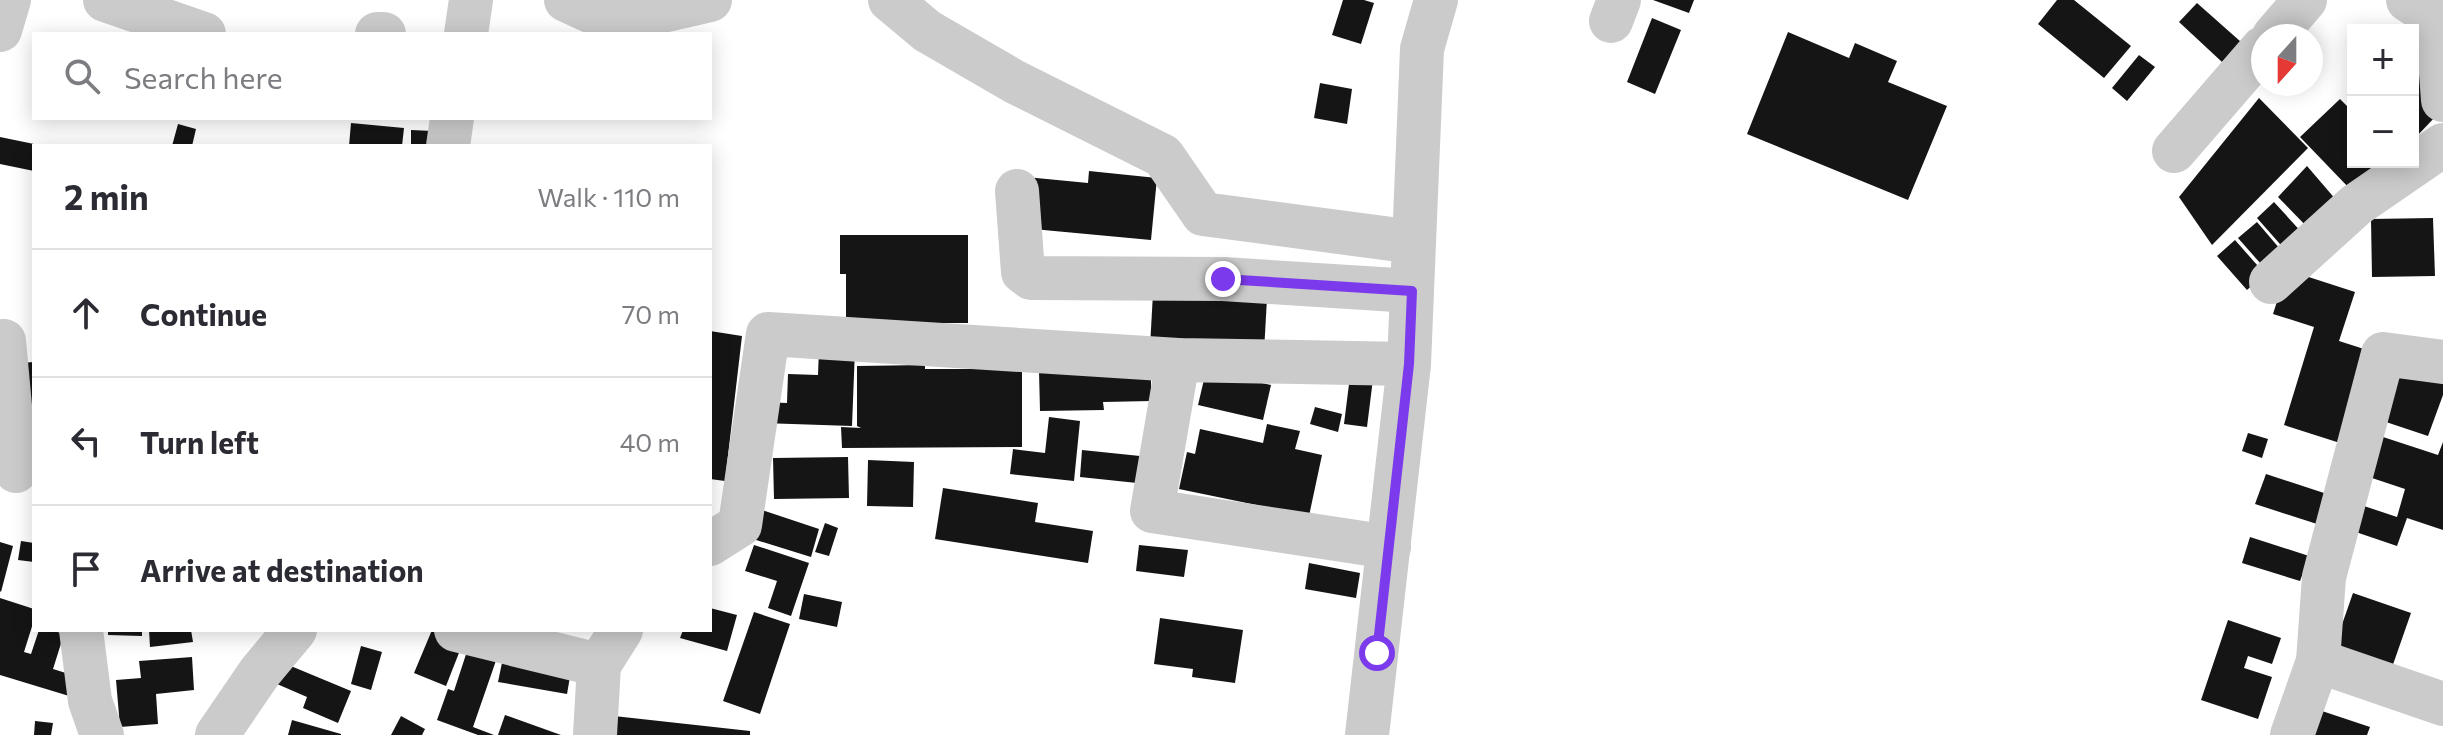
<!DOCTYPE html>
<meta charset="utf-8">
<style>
:root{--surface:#fff;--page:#f7f7f7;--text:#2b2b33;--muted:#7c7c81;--line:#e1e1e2}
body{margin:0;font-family:Commissioner,sans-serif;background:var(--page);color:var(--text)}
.controls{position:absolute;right:24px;top:24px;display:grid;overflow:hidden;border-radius:0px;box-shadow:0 4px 20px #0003}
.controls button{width:72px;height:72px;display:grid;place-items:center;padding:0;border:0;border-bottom:2px solid var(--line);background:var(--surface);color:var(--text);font:40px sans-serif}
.compass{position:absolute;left:2251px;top:24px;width:72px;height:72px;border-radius:50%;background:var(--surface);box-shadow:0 4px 20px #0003;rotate:201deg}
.stop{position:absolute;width:24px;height:24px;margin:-18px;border:6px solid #7c3aed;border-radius:50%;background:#fff}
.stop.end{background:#7c3aed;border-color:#fff;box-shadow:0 2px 8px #0008}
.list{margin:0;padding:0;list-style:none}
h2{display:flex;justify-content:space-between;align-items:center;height:104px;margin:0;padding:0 32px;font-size:34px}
h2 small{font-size:26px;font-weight:400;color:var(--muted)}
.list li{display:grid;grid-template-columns:52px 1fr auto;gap:24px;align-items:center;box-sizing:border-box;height:128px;padding:0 32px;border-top:2px solid var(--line)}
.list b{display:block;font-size:30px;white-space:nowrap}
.list em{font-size:26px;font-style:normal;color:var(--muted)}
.icon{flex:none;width:44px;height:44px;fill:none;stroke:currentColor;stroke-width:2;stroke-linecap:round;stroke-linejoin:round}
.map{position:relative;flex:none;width:2443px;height:735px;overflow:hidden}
.search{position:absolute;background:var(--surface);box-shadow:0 4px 20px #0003;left:32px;top:32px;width:680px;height:88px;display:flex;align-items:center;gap:20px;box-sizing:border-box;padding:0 28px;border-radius:0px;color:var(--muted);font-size:30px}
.panel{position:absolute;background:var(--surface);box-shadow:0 4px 20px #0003;left:32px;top:144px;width:680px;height:488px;border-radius:0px}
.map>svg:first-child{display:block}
.building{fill:#151515}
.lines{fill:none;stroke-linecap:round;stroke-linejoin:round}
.minor{stroke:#cbcbcb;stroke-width:44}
.route{stroke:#7c3aed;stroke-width:10}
</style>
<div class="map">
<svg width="2443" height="735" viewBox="0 0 2443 735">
<rect width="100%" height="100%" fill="#fff"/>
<g class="building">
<path d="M1343 0H1364L1374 3 1361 44 1332 35Z"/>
<path d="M1653 0H1694L1689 13Z"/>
<path d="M2057 0H2074L2131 46 2104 78 2038 24Z"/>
<path d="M2197 3 2241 42 2222 62 2179 22Z"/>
<path d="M1652 18 1681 30 1655 94 1627 82Z"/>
<path d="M1788 32 1849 58 1855 43 1897 61 1888 82 1947 106 1908 200 1747 134Z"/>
<path d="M2413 32 2436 116 2416 137 2413 134Z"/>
<path d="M2139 55 2155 67 2127 101 2112 88Z"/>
<path d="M1320 83 1352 89 1347 124 1314 118Z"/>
<path d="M2259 98 2308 148 2212 245 2179 197Z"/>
<path d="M2340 99 2353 112V162H2380L2351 190 2300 137Z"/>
<path d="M351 123 404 128 402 146H349Z"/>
<path d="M178 124 196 129 192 146H172Z"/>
<path d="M411 130 433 131 432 146H411Z"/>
<path d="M0 137 34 144V171L0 164Z"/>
<path d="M2307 166 2337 201 2311 231 2278 197Z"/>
<path d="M1089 171 1157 178 1151 240 1022 228 1026 177 1088 183Z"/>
<path d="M2274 202 2305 236 2287 252 2257 218Z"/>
<path d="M2433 218 2435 276 2372 277 2371 219Z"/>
<path d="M2257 222 2286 256 2268 272 2238 238Z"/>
<path d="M840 235H968V323H846V274H840Z"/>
<path d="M2235 240 2265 274 2247 290 2217 256Z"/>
<path d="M2287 270 2355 292 2339 341 2364 349 2354 379 2360 381 2340 443 2284 425 2314 327 2273 314Z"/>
<path d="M1153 293 1267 298 1264 352 1150 347Z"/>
<path d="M710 331 742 336 725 481 710 479Z"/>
<path d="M819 348 855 349 852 426 760 423 761 402 787 403 788 374 818 375Z"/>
<path d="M2396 356 2443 373V395L2428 436 2374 418Z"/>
<path d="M34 362V421L27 422 20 363Z"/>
<path d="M925 365V369H1022V447L842 448 841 427 861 428 857 426V366Z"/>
<path d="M1351 368 1374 371 1367 427 1344 424Z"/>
<path d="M1151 369V401L1103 402 1104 410 1040 411 1039 371Z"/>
<path d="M1206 371 1271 385 1263 420 1198 405Z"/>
<path d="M1315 407 1342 414 1338 432 1310 424Z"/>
<path d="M1049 417 1080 421 1074 481 1010 474 1013 449 1045 453Z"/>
<path d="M1267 424 1300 431 1295 449 1322 455 1309 516 1179 489 1187 452 1195 454 1200 429 1263 443Z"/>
<path d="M2248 433 2268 439 2262 458 2242 451Z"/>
<path d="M2380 436 2438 455 2443 442V530L2407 518 2397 546 2341 527 2349 501 2397 517 2405 489 2366 476Z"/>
<path d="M1082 450 1140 456 1137 483 1080 477Z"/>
<path d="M848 457 849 498 774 499 773 458Z"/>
<path d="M868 460 914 462 913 507 867 506Z"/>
<path d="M2266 474 2327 494 2317 524 2255 504Z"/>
<path d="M943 488 1038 503 1035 522 1093 531 1088 563 935 539Z"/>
<path d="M762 510 819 529 811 557 753 539Z"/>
<path d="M825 523 838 528 829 556 815 552Z"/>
<path d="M2250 537 2309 556 2300 581 2242 563Z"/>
<path d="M21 541 34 543V562L18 560Z"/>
<path d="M0 542 13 546 1 592 0 591Z"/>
<path d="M754 545 809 563 791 616 768 608 777 581 745 571Z"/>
<path d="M1139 545 1188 550 1184 577 1136 571Z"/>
<path d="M1309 563 1360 573 1356 598 1305 589Z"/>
<path d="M2353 593 2411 613 2389 676 2331 656Z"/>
<path d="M804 594 842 602 837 627 799 619Z"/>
<path d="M0 598 34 609V620L24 652 31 654 39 630H51L64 634 53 669 85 679 79 699 0 675Z"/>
<path d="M710 608 737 615 727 651 680 638 683 630H710Z"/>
<path d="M754 612 790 624 760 714 723 701Z"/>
<path d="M1160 618 1243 630 1235 683 1192 677 1193 669 1154 664Z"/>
<path d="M2228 620 2281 638 2272 664 2248 656 2244 668 2272 677 2258 719 2201 700Z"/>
<path d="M108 630H142V636L108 635Z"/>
<path d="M149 630H191L193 642 150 647Z"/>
<path d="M432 630H439L464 640 446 686 414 673Z"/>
<path d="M471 639 500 649 473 727 494 735H478L437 720 448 689 454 691Z"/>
<path d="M361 646 382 652 371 690 351 684Z"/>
<path d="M504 653 572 665 567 694 498 682Z"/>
<path d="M192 657 194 690 156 694 158 724 120 727 116 680 141 678 139 661Z"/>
<path d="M286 664 351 691 338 723 303 708 307 697 277 684Z"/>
<path d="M2313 708 2370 727 2367 735H2314Z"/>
<path d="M505 715 561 735H498Z"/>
<path d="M401 716 425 729 422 735H391Z"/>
<path d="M614 716 750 731V735H611Z"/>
<path d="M292 720 341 734V735H288Z"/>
<path d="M35 721 53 723 51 735H34Z"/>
</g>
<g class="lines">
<g class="minor">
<path d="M105 0 204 34"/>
<path d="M566 0 614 22 710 0"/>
<path d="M890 0 927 31 1015 82 1163 156 1203 214 1414 242"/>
<path d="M2408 0 2437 19 2443 100"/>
<path d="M1611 21 1619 0"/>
<path d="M0 30 9 0"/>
<path d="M377 34H384"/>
<path d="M466 34 471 0"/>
<path d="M2274 36 2305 0"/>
<path d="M448 146 452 118"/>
<path d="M2174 151 2263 48"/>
<path d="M1017 191 1023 272 1031 278 1223 279 1412 291"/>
<path d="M2271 282 2356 205 2443 145"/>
<path d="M4 341 16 471"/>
<path d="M1178 360 1152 511 1389 547"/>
<path d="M710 544 740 525 768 334 1178 360 1409 364"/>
<path d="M81 630 90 701 102 735"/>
<path d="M456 630 599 665"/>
<path d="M2318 661 2443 704"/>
<path d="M217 735 260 672 295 630"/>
<path d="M595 735 599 665 621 630"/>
<path d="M1367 735 1409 364 1422 49 1436 0"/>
<path d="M2292 735 2318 661 2324 577 2383 354 2443 362"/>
</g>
</g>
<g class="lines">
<path class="route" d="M1223 279 1412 291 1409 364 1377 653"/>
</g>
</svg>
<div class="controls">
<button>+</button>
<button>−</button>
</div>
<svg class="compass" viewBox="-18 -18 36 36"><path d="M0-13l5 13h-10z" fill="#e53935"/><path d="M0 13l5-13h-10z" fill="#7c7c81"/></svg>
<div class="stop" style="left:1377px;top:653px"></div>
<div class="stop end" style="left:1223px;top:279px"></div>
<div class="search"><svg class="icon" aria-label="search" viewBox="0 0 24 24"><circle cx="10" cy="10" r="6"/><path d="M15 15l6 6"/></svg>Search here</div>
<section class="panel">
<h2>2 min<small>Walk · 110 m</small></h2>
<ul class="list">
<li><svg class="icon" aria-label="ahead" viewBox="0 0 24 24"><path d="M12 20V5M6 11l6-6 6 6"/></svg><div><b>Continue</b></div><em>70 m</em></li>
<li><svg class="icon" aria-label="left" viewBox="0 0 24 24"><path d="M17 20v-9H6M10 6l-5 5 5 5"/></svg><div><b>Turn left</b></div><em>40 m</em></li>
<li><svg class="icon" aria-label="arrive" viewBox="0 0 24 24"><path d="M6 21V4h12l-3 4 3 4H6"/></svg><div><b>Arrive at destination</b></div></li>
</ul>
</section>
</div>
